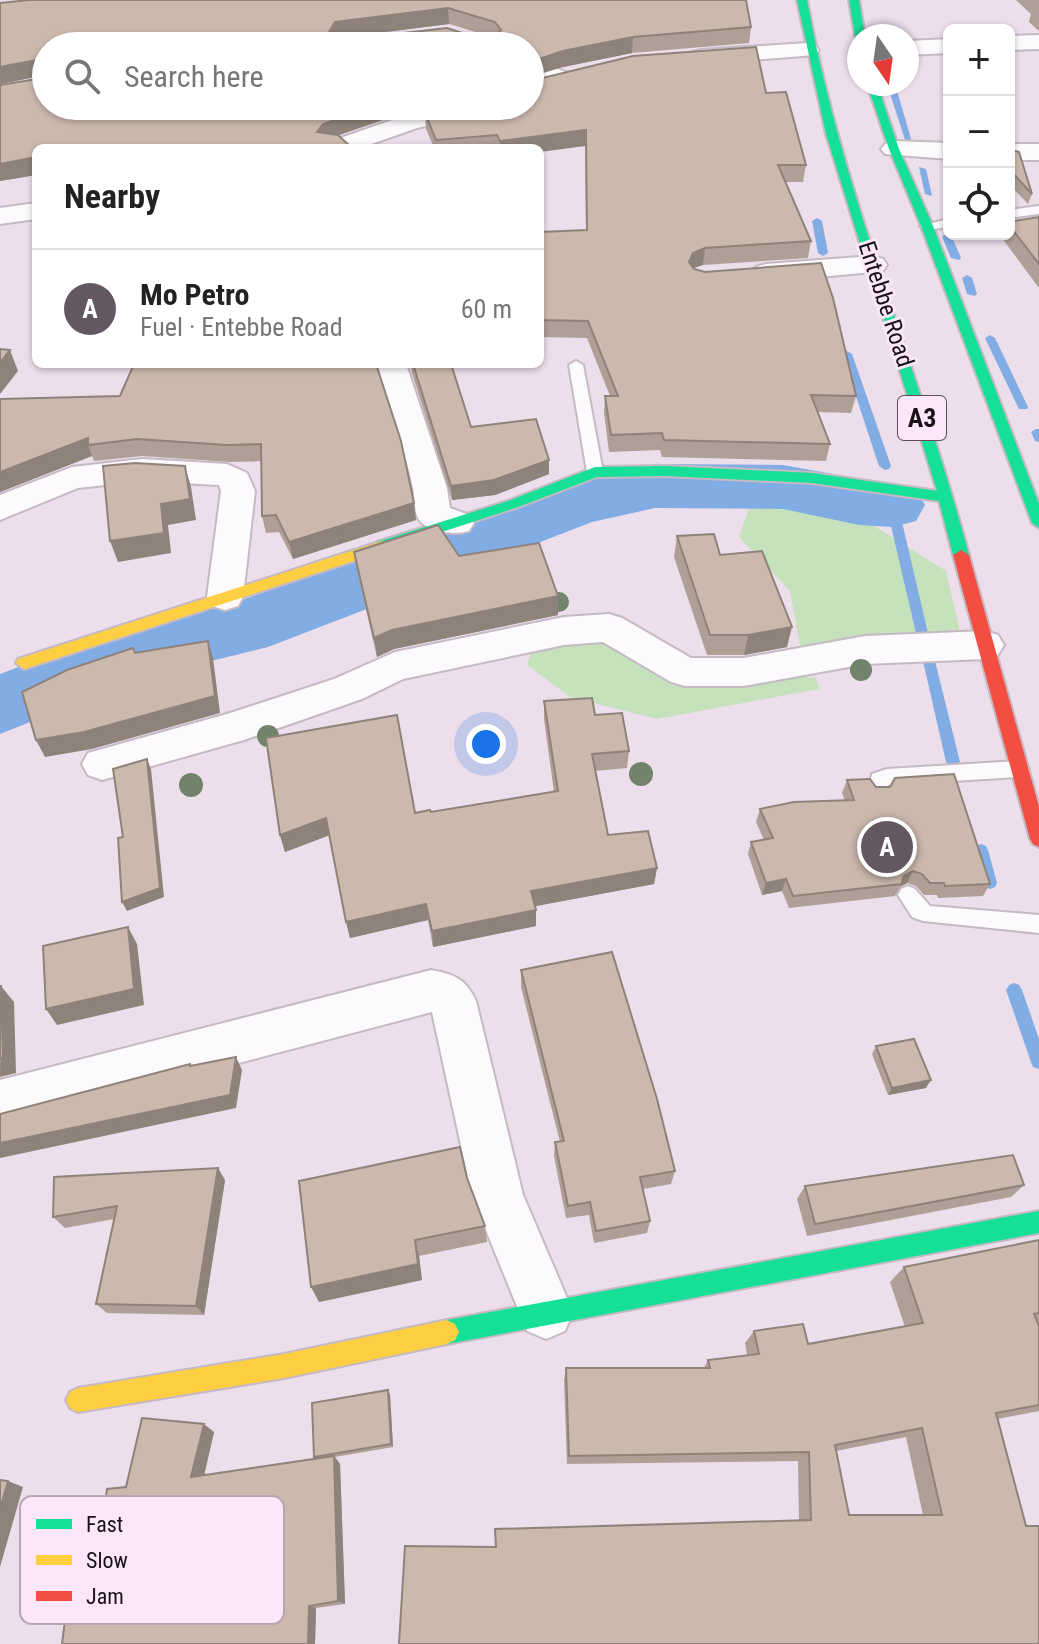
<!DOCTYPE html>
<meta charset="utf-8">
<style>
:root{--surface:#fff;--page:#f2f2f2;--text:#222;--muted:#767676;--line:#e0e0e0;--accent:#635862}
body{margin:0;font-family:"Roboto Condensed",sans-serif;background:var(--page);color:var(--text)}
.controls{position:absolute;right:24px;top:24px;display:grid;overflow:hidden;border-radius:12px;box-shadow:0 2px 6px #0004}
.controls button{width:72px;height:72px;display:grid;place-items:center;padding:0;border:0;border-bottom:2px solid var(--line);background:var(--surface);color:var(--text);font:40px sans-serif}
.compass{position:absolute;left:847px;top:24px;width:72px;height:72px;border-radius:50%;background:var(--surface);box-shadow:0 2px 6px #0004;rotate:167deg}
.you{position:absolute;left:486px;top:744px;width:28px;height:28px;margin:-20px;border:6px solid #fff;border-radius:50%;background:#1a73e8;box-shadow:0 0 0 12px #1a73e833}
.badge{display:grid;place-items:center;width:52px;height:52px;border-radius:50%;background:var(--accent);color:#fff;font-size:26px;font-weight:700}
.pin{position:absolute;translate:-50% -50%;border:4px solid #fff;box-shadow:0 2px 8px #0006}
.list{margin:0;padding:0;list-style:none}
h2{display:flex;justify-content:space-between;align-items:center;height:104px;margin:0;padding:0 32px;font-size:34px}
h2 small{font-size:26px;font-weight:400;color:var(--muted)}
.list li{display:grid;grid-template-columns:52px 1fr auto;gap:24px;align-items:center;box-sizing:border-box;height:120px;padding:0 32px;border-top:2px solid var(--line)}
.list b{display:block;font-size:30px;white-space:nowrap}
.list p{margin:0;font-size:26px;white-space:nowrap;color:var(--muted)}
.list em{font-size:26px;font-style:normal;color:var(--muted)}
.icon{flex:none;width:44px;height:44px;fill:none;stroke:currentColor;stroke-width:2;stroke-linecap:round;stroke-linejoin:round}
.map{position:relative;flex:none;width:1039px;height:1644px;overflow:hidden}
.search{position:absolute;background:var(--surface);box-shadow:0 2px 6px #0004;left:32px;top:32px;width:512px;height:88px;display:flex;align-items:center;gap:20px;box-sizing:border-box;padding:0 28px;border-radius:44px;color:var(--muted);font-size:30px}
.panel{position:absolute;background:var(--surface);box-shadow:0 2px 6px #0004;left:32px;top:144px;width:512px;height:224px;border-radius:12px}
.map>svg:first-child{display:block}
.green{fill:#c6e2bd}
.lines{fill:none;stroke-linecap:round;stroke-linejoin:round}
.stream{fill:#82ace4;fill-rule:evenodd}
.river{fill:#82ace4;fill-rule:evenodd}
.lane-casing{stroke:#c5bac4;stroke-width:4}
.street-casing{stroke:#c5bac4;stroke-width:4}
.fast-casing{stroke:#c5bac4;stroke-width:4}
.slow-casing{stroke:#c5bac4;stroke-width:4}
.jam-casing{stroke:#c5bac4;stroke-width:4}
.lane{fill:#fcfafc;fill-rule:evenodd}
.street{fill:#fcfafc;fill-rule:evenodd}
.fast{fill:#16e098;fill-rule:evenodd}
.slow{fill:#ffcf43;fill-rule:evenodd}
.jam{fill:#f24e42;fill-rule:evenodd}
.tree{fill:#71836a}
.wall{fill:#af9f96;fill-rule:evenodd}
.shaded-wall{fill:#8f827a}
.building{fill:#ccb9ae;stroke:#8f827a;stroke-width:2;fill-rule:evenodd}
.labels{text-anchor:middle;dominant-baseline:central;stroke-width:6;stroke-linejoin:round;paint-order:stroke}
.far-street-label{font-size:24px;fill:#191018;stroke:#fce7fa}
.shield{fill:#fce7fa;stroke:#5d505c;stroke-width:2}
.shield-label{font-size:26px;font-weight:bold;fill:#191018}
.key{fill:#fce7fa;stroke:#b8a6b6;stroke-width:2}
.key-label{font-size:22px;fill:#191018}
</style>
<div class="map">
<svg width="1039" height="1644" viewBox="0 0 1039 1644">
<rect width="100%" height="100%" fill="#ecdeeb"/>
<g class="green">
<path d="M793 493 852 512 946 571 965 654 801 651 790 591 739 537 753 496Z"/>
<path d="M611 639 676 677 785 675 816 678 819 689 657 719 570 697 527 665 534 643Z"/>
</g>
<g class="lines">
<g class="stream">
<path d="M887 84H895L912 142 905 140Z"/>
<path d="M919 167 926 169 932 196 925 194Z"/>
<path d="M817 218 822 221 828 253 823 256 818 253 812 221Z"/>
<path d="M944 235 952 237 961 258 959 260 951 258 942 237Z"/>
<path d="M967 275 972 278 977 294 975 296 967 294 962 278Z"/>
<path d="M990 335 995 338 1028 407 1027 409H1019L1018 407 985 338Z"/>
<path d="M847 351 852 354 891 466 889 469 885 470 879 466 842 354Z"/>
<path d="M1036 429H1039V442L1035 441 1031 432Z"/>
<path d="M892 501 898 505 928 633 922 638 916 633 886 505Z"/>
<path d="M929 656 935 661 960 762 953 767 946 762 923 661Z"/>
<path d="M981 844 986 846 988 850 997 883 995 887 990 889 985 887 983 883 974 850 976 846Z"/>
<path d="M1014 983 1019 985 1022 990 1039 1039V1069L1033 1067 1031 1062 1006 990 1009 985Z"/>
</g>
<path class="river" d="M655 464 783 465 916 489 925 505 916 521 892 527 859 525 783 509 655 508 592 522 268 647 138 679 0 734V674L122 628 231 604 551 488Z"/>
<defs>
<g id="lane">
<path d="M1039 206V214L1009 218V210Z"/>
<path d="M949 219V227L927 230 920 226Z"/>
<path d="M576 361 583 365 603 472 595 477 587 472 569 365Z"/>
<path d="M1019 761 1026 764 1029 769 1026 774 1019 777 888 785 885 797H871L868 791 872 774 887 769Z"/>
<path d="M908 886 915 889 930 906 1039 915V933L923 921 912 917 898 895 901 889Z"/>
</g>
<g id="street">
<path d="M1039 35V49L1009 50V36Z"/>
<path d="M949 39V53L907 55V41Z"/>
<path d="M807 43 815 45 819 50 815 55 701 64 693 62 689 57 693 52 701 50Z"/>
<path d="M530 58 568 73 572 78 568 83 560 85 530 74Z"/>
<path d="M450 106H497L494 111 417 128 360 148H322L326 143 401 117Z"/>
<path d="M894 141 949 143V159L885 154 881 149 885 144Z"/>
<rect x="1009" y="144" width="30" height="16"/>
<path d="M36 203V219L0 224V208Z"/>
<path d="M873 256 883 259 887 265 883 271 766 282 756 279 752 273 756 267 766 264Z"/>
<path d="M376 364H406L447 488 450 508 469 515 474 523 469 531C456 535 434 533 422 523 413 516 415 498 413 488 404 446 388 405 376 364Z"/>
<path d="M142 459 227 464 247 473 255 491 243 597 238 606 225 610 212 606 207 597 221 491 219 485 142 481 78 488 0 520V495L72 467Z"/>
<path d="M609 614 622 618 691 658H744L865 636 985 631 998 635 1004 645 998 655 985 659 865 664 744 686H685L671 682 603 642 564 645 403 679 362 699 244 740 102 780 88 775 82 764 88 753 227 714 334 679 395 652 564 617Z"/>
<path d="M431 970C454 974 466 979 476 1001L523 1195 573 1312 565 1331 546 1339 527 1331 472 1196 432 1012 0 1126V1080Z"/>
</g>
<g id="fast">
<path d="M797 0H807C841 190 919 369 969 555L966 559H956L953 555 939 501 812 483 666 476 597 477 518 507 387 550H377V542L508 501 595 467 666 466 812 473 937 491 826 134Z"/>
<path d="M849 0H859L865 36H859V39L855 36Z"/>
<path d="M867 84H877L899 149 933 226 1039 504V528L1032 523 921 226 889 149Z"/>
<path d="M1039 1211V1233L447 1344 439 1340 435 1332 439 1324 447 1320Z"/>
</g>
<g id="slow">
<path d="M382 541 390 546 387 550 24 669 16 663 18 659Z"/>
<path d="M447 1320 455 1324 459 1332 455 1340 447 1344 284 1378 78 1412 70 1408 66 1400 70 1392 78 1388 284 1354Z"/>
</g>
<path id="jam" d="M961 550 969 555 1039 807V847L1033 844 1030 839 953 555Z"/>
</defs>
<use href="#lane" class="lane-casing"/>
<use href="#street" class="street-casing"/>
<use href="#fast" class="fast-casing"/>
<use href="#slow" class="slow-casing"/>
<use href="#jam" class="jam-casing"/>
<use href="#lane" class="lane"/>
<use href="#street" class="street"/>
<use href="#fast" class="fast"/>
<use href="#slow" class="slow"/>
<use href="#jam" class="jam"/>
</g>
<g class="tree">
<circle cx="559" cy="602" r="10"/>
<circle cx="861" cy="670" r="11"/>
<circle cx="268" cy="736" r="11"/>
<circle cx="641" cy="774" r="12"/>
<circle cx="191" cy="785" r="12"/>
</g>
<g class="wall">
<path d="M746 0 751 27 749 43 632 53 563 67 46 46 400 114 339 135 36 148V175L0 181V85L43 78 44 75 0 84V3ZM449 24 479 33H377Z"/>
<path d="M1016 0H1039V31L1029 22 1031 14Z"/>
<path d="M531 82 766 93 806 165 803 182H786L811 241 808 258 703 265 694 268 856 396 851 413 818 412 830 444 826 461 662 457 660 450 609 452 604 413 605 396H610L587 338 540 337V232L586 230 585 146 540 148H434L426 129 425 113 530 106Z"/>
<path d="M1009 118V149L1032 194 1028 204 1009 184Z"/>
<path d="M1039 217V288L1002 238 1003 234H1009V222Z"/>
<path d="M134 364 414 503 416 520 293 559 279 532 266 533 262 516 261 461 230 462 142 456 94 461 92 456 0 492V399L120 396Z"/>
<path d="M411 364H451L471 427 549 474 495 495 452 500 412 373Z"/>
<path d="M677 536 720 555 787 647 744 655H707L674 557Z"/>
<path d="M354 552 459 556 558 615 394 649 377 657 357 571Z"/>
<path d="M544 701 595 715 629 751 627 768 595 771 608 835 657 868 654 884 535 906 536 926 433 947 428 920 350 938 330 835 285 852 280 835 415 813 431 812 554 792 544 719Z"/>
<path d="M847 780 876 787 990 884 983 896 938 898 937 895H924L916 886 907 883 900 887 895 896 789 908 782 891 762 895 748 854 751 842 764 840 756 822 760 809 845 801 842 793Z"/>
<path d="M521 970 675 1171 671 1184 643 1189 650 1221 647 1233 594 1243 589 1215 566 1218 554 1156 555 1142H560L521 987Z"/>
<path d="M876 1046 926 1088 888 1095 872 1054Z"/>
<path d="M467 1178 485 1226 487 1242 419 1256 422 1280 319 1302Z"/>
<path d="M225 1180 204 1315 107 1313 96 1304 114 1219 65 1228 53 1217Z"/>
<path d="M1024 1185 1011 1197 807 1236 797 1199 805 1186Z"/>
<path d="M1039 1240V1322L1038 1323 1039 1326V1411L998 1419 1026 1526 496 1547 799 1520 798 1461 567 1464 564 1380 566 1368H704L708 1360 747 1355 745 1343 754 1331 808 1344 905 1327 890 1282 904 1267ZM906 1437 923 1515H849L836 1451Z"/>
<path d="M388 1390 390 1395 393 1447 335 1457 340 1464 345 1604 316 1608 315 1644 103 1518 126 1487 214 1432 204 1476 316 1459 314 1457Z"/>
</g>
<g class="shaded-wall">
<path d="M448 8 449 24 336 38 329 32 335 22Z"/>
<path d="M633 37 632 53 563 67 530 77V62L563 51Z"/>
<path d="M41 59 46 75 0 84V67Z"/>
<path d="M375 106H436L400 114 325 140 317 132 323 124Z"/>
<path d="M586 130 585 146 540 152V148H500V141Z"/>
<path d="M36 157V175L0 181V164Z"/>
<path d="M705 248 703 265 690 269 689 262 693 253Z"/>
<path d="M10 350 18 371 0 394V363Z"/>
<path d="M88 438V445L92 456 0 492V472Z"/>
<path d="M549 460V474L495 495 452 500 451 486Z"/>
<path d="M185 466 191 487 196 520 168 525 171 553 118 562 110 541 161 504Z"/>
<path d="M414 503 416 520 293 559 289 542Z"/>
<path d="M558 596V615L394 649 377 657 374 638 392 630Z"/>
<path d="M792 627 787 647 744 655 748 635Z"/>
<path d="M208 641 213 658 220 713 92 749 45 757 36 740Z"/>
<path d="M147 759 151 769 164 897 127 911 122 902Z"/>
<path d="M326 818 330 835 285 852 280 835Z"/>
<path d="M657 868 654 884 531 907V891Z"/>
<path d="M913 871 907 883 900 887 904 876Z"/>
<path d="M786 879 782 891 762 895 766 883Z"/>
<path d="M426 904 428 920 350 938 346 922Z"/>
<path d="M536 910V926L433 947 432 931Z"/>
<path d="M128 927 137 944 144 1005 57 1025 46 1009Z"/>
<path d="M1 986 14 1002 16 1073 0 1077Z"/>
<path d="M236 1057 242 1070 236 1108 0 1158V1143Z"/>
<path d="M931 1080 926 1088 888 1095 892 1088Z"/>
<path d="M218 1168 225 1180 204 1315 196 1306Z"/>
<path d="M415 1240 419 1256 422 1280 319 1302 311 1287Z"/>
<path d="M388 1390 390 1395 393 1447 391 1444Z"/>
<path d="M204 1424 214 1432 202 1484 191 1477Z"/>
<path d="M334 1456 340 1464 345 1604 338 1601Z"/>
<path d="M8 1481 23 1487 0 1567V1509Z"/>
<path d="M309 1606 316 1608 315 1644H308Z"/>
</g>
<g class="building">
<path d="M29 0H746L751 27 633 37 563 51 530 62V46H46V106H375L323 124 317 132 338 135 352 148H36V157L0 164V85L43 78 44 62 41 59 0 67V3ZM448 8 495 22 501 30 498 33H462L447 28 404 33 329 32 335 22Z"/>
<path d="M756 47 766 93 786 92 806 165H778L811 241 705 248 693 253 689 262 694 269 705 272 821 263 833 298 856 396 811 395 830 444 664 440 662 433 611 435 605 396H618L588 321 540 320V232L587 230 586 130 500 141 497 135 436 140 425 113 457 106H530V81L633 56Z"/>
<path d="M1009 118 1013 130 1009 133V149L1019 152 1032 194 1009 169Z"/>
<path d="M1039 217V264L1009 225V222Z"/>
<path d="M0 349 10 350 0 363Z"/>
<path d="M134 364H376L401 441 414 503 289 542 276 515 262 516 261 444 226 445 137 439 88 445V438L0 472V399L120 396Z"/>
<path d="M413 364H451L471 427 536 419 549 460 494 480 451 486Z"/>
<path d="M135 463 185 466 190 499 161 504 164 533 110 541 103 466Z"/>
<path d="M438 525 459 556 539 543 558 596 392 630 374 638 354 552Z"/>
<path d="M714 534 720 555 762 551 792 627 748 635H710L677 536Z"/>
<path d="M208 641 215 696 84 732 36 740 22 692 67 670 133 648 135 653Z"/>
<path d="M592 698 595 715 622 713 629 751 592 754 608 835 648 831 657 868 531 891 536 910 432 931 426 904 346 922 326 818 280 835 266 738 397 715 415 813 430 810 431 812 558 791 544 701Z"/>
<path d="M147 759 160 888 122 902 118 838 123 837 113 769Z"/>
<path d="M954 774 990 884 945 886 944 883H930L922 874 913 871 904 876 901 884 793 896 786 879 766 883 751 842 773 838 760 809 794 802 854 800 847 780 870 779 876 787H890L895 778Z"/>
<path d="M128 927 134 989 46 1009 43 946Z"/>
<path d="M612 952 657 1099 675 1171 640 1177 650 1221 596 1231 590 1202 568 1206 555 1142 564 1141 521 970Z"/>
<path d="M0 986H1L3 1058H0Z"/>
<path d="M914 1039 931 1080 892 1088 876 1046Z"/>
<path d="M236 1057 230 1095 0 1143V1114L190 1064V1066Z"/>
<path d="M460 1147 467 1178 485 1226 415 1240 418 1264 311 1287 299 1181Z"/>
<path d="M1013 1155 1024 1185 815 1224 805 1186Z"/>
<path d="M218 1168 196 1306 96 1304 117 1206 53 1217 54 1177Z"/>
<path d="M1039 1240V1313L1034 1314 1039 1326V1405L996 1413 1026 1526H1039V1644H399L405 1546 496 1547 495 1529 811 1520 809 1452 569 1456 566 1368H710L708 1360 759 1354 754 1331 803 1324 808 1344 923 1323 904 1267ZM922 1428 942 1515H849L835 1445Z"/>
<path d="M388 1390 391 1444 314 1457 312 1403Z"/>
<path d="M142 1418 204 1424 191 1477 334 1456 338 1601 309 1606 308 1644H62L78 1519 103 1518 107 1489 126 1487Z"/>
<path d="M0 1480 8 1481 0 1509Z"/>
</g>
<g class="labels">
<g class="far-street-label">
<text transform="translate(886 304) rotate(72)">Entebbe Road</text>
</g>
<rect class="shield" x="898" y="396" width="48" height="44" rx="6"/>
<g class="shield-label">
<text x="922" y="418">A3</text>
</g>
</g>
<rect x="20" y="1496" width="264" height="128" rx="12" class="key"/>
<rect x="36" y="1519" width="36" height="10" fill="#16e098"/>
<rect x="36" y="1555" width="36" height="10" fill="#ffcf43"/>
<rect x="36" y="1591" width="36" height="10" fill="#f24e42"/>
<g class="key-label">
<text x="86" y="1532">Fast</text>
<text x="86" y="1568">Slow</text>
<text x="86" y="1604">Jam</text>
</g>
</svg>
<div class="controls">
<button>+</button>
<button>−</button>
<button><svg class="icon" aria-label="locate" viewBox="0 0 24 24"><circle cx="12" cy="12" r="6"/><path d="M12 2v4M12 18v4M2 12h4M18 12h4"/></svg></button>
</div>
<svg class="compass" viewBox="-18 -18 36 36"><path d="M0-13l5 13h-10z" fill="#e53935"/><path d="M0 13l5-13h-10z" fill="#767676"/></svg>
<div class="you"></div>
<div class="pin badge" style="left:887px;top:847px">A</div>
<div class="search"><svg class="icon" aria-label="search" viewBox="0 0 24 24"><circle cx="10" cy="10" r="6"/><path d="M15 15l6 6"/></svg>Search here</div>
<section class="panel">
<h2>Nearby<small></small></h2>
<ul class="list">
<li><span class="badge">A</span><div><b>Mo Petro</b><p>Fuel · Entebbe Road</p></div><em>60 m</em></li>
</ul>
</section>
</div>
